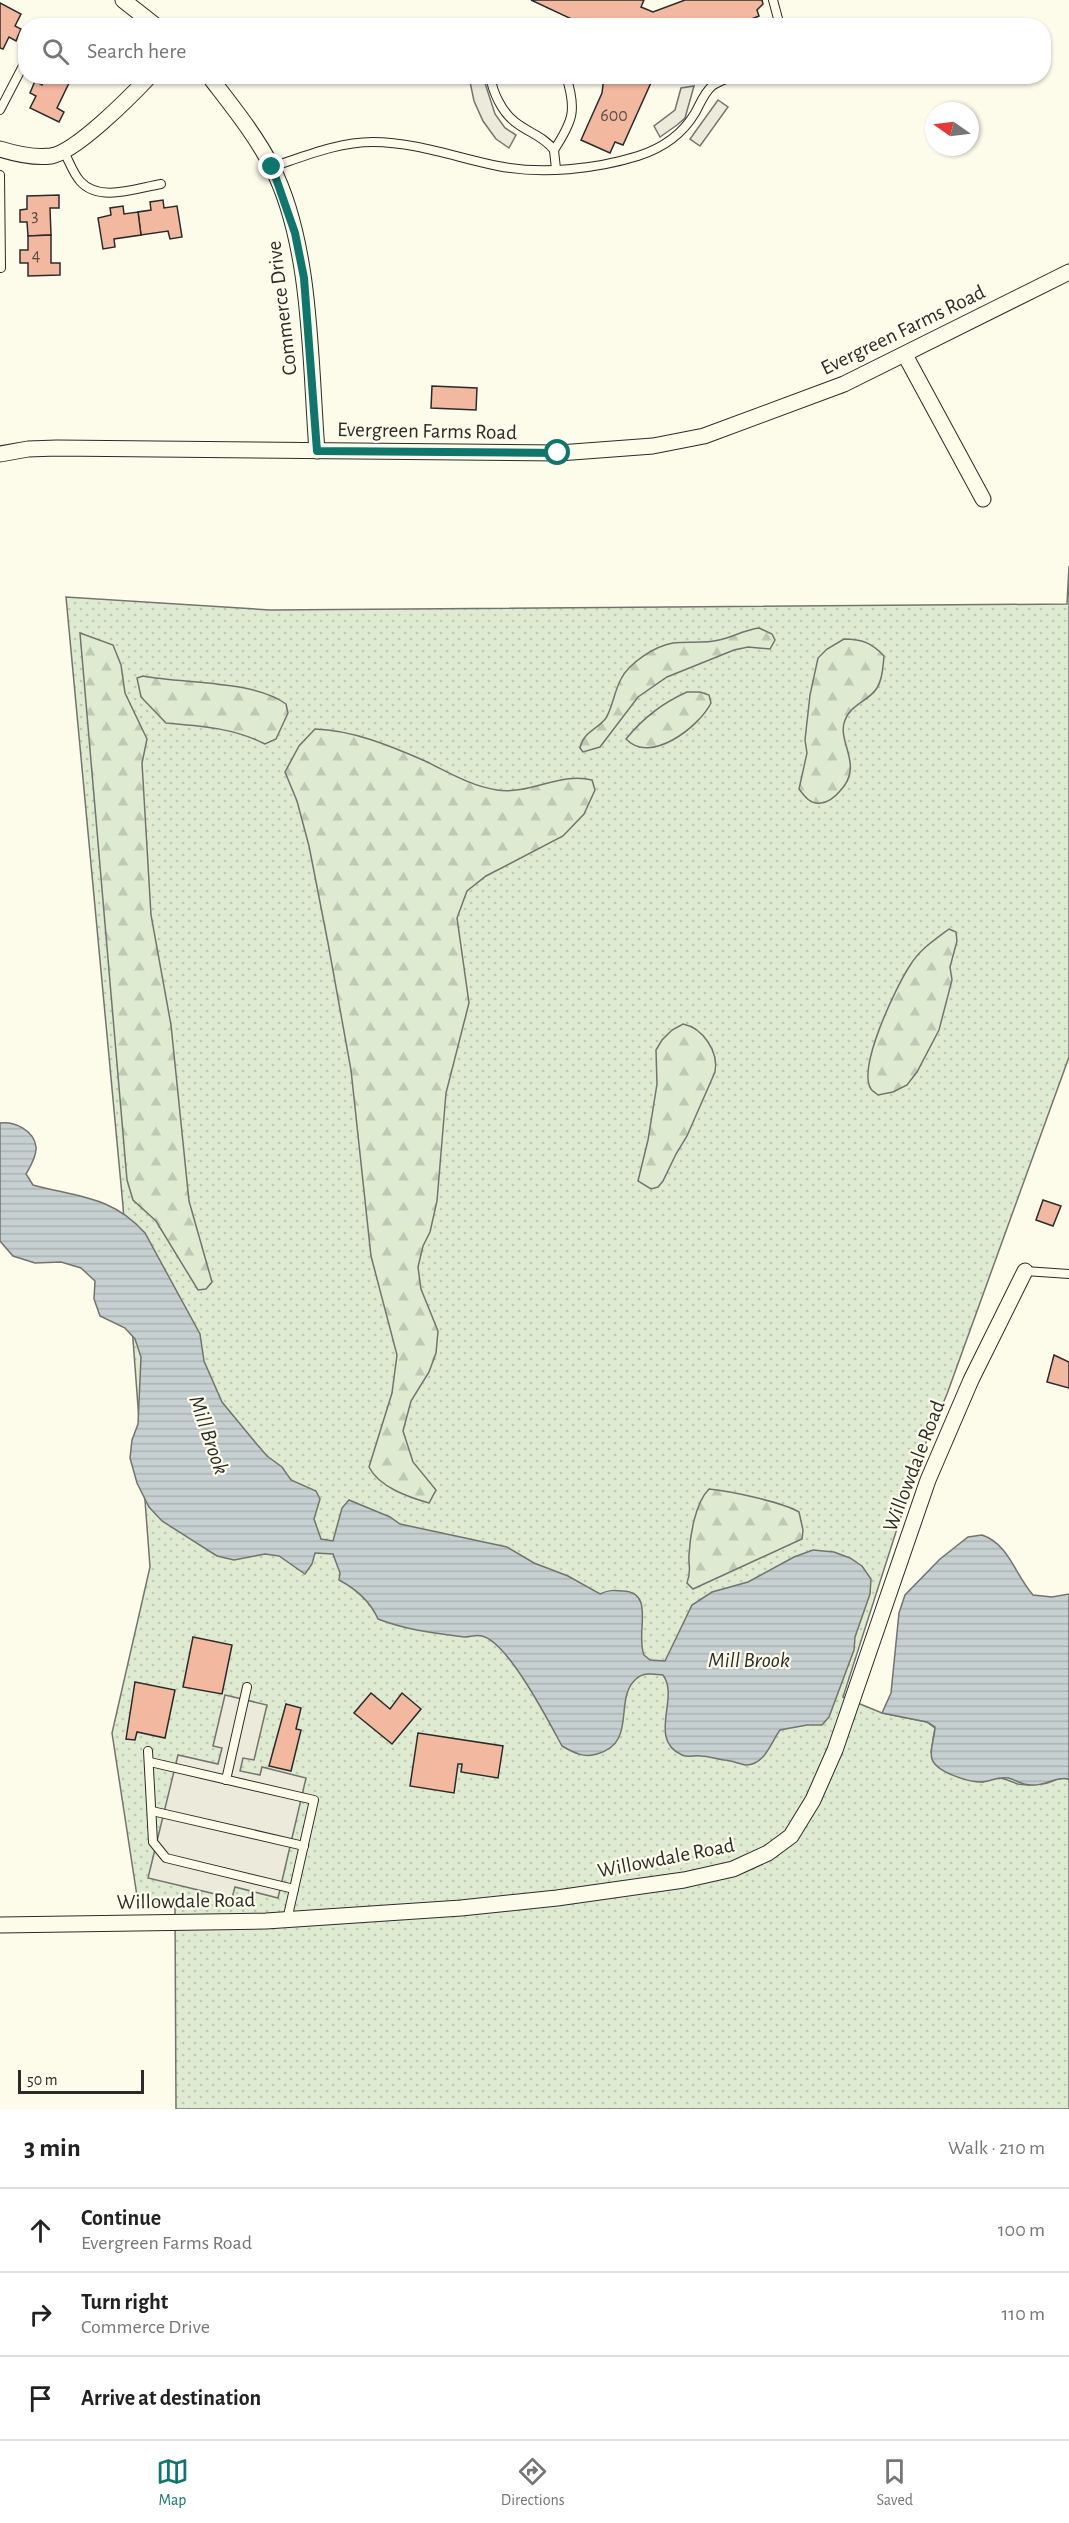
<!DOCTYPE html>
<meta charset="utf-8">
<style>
:root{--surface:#fff;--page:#f6f6f6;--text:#222;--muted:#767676;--line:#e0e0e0;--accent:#0f766e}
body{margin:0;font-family:"Alegreya Sans",sans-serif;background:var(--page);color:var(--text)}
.compass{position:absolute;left:925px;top:102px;width:54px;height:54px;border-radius:50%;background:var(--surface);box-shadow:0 2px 4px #0004;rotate:284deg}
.scale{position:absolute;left:18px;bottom:15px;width:126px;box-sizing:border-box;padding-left:6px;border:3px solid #2b2b2b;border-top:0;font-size:16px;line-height:21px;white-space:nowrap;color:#2b2b2b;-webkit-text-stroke:4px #fdfbea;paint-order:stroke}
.stop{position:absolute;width:18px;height:18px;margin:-14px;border:4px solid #0f766e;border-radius:50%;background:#fff}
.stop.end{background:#0f766e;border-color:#fff;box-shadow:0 2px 6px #0008}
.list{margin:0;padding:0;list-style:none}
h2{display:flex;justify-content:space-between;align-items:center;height:78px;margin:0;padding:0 24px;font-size:26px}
h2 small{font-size:20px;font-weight:400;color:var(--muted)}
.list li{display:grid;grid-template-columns:39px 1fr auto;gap:18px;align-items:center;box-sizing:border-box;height:84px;padding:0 24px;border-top:2px solid var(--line)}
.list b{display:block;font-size:22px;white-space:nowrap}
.list p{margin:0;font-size:20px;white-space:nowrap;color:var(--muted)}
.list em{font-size:20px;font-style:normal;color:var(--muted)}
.icon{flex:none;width:33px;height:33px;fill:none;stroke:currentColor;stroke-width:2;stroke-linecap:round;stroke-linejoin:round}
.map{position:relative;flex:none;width:1069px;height:2109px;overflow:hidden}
.search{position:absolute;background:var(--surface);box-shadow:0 2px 4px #0004;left:18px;right:18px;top:18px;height:66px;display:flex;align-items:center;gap:15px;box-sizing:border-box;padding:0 21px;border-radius:24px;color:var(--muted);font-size:22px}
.sheet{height:330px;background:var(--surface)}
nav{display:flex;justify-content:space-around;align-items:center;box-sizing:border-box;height:84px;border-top:2px solid var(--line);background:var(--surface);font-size:16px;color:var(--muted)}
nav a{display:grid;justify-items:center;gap:3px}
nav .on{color:var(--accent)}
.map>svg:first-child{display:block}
.grass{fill:url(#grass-dots);stroke:#74746e;stroke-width:1.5}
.forest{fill:url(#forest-firs);stroke:#74746e;stroke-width:1.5}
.parking{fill:#eceadb;stroke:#74746e;stroke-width:1.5}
.water{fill:url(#water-rules);stroke:#74746e;stroke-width:1.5}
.building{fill:#f2b8a0;stroke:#2b2b2b;stroke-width:1.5}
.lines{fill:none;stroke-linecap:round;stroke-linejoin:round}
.lane-casing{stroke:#2b2b2b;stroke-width:10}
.street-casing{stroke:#2b2b2b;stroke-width:17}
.lane{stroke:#fdfbea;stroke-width:8}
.street{stroke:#fdfbea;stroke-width:15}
.route{stroke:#0f766e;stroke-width:8}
.labels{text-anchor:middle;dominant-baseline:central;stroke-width:4.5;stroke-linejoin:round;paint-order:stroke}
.number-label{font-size:18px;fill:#5d4e48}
.street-label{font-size:21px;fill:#2b2b2b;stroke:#fdfbea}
.water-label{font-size:22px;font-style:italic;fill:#2b2b2b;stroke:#fdfbea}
</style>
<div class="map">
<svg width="1069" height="2109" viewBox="0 0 1069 2109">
<defs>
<pattern id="grass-dots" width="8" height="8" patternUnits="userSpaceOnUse" patternTransform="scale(1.5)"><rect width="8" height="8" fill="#deebd1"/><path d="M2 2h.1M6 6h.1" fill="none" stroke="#bfcab4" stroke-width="1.8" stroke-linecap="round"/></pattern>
<pattern id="forest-firs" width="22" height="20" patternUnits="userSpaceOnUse" patternTransform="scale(1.5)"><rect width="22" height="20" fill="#deebd1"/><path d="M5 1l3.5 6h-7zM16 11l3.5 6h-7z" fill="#bfcab4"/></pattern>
<pattern id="water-rules" width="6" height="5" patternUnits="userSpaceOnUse" patternTransform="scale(1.5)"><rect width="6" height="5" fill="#c7d0d0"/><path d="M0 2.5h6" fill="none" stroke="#abb3b3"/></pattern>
</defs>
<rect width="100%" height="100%" fill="#fdfbea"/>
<path class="grass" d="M1069 566V1057L947 1394 921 1454 843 1697 882 1713 927 1722 935 1728 931 1752 982 1782C1000 1775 1002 1778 1018 1784 1025 1786 1035 1784 1042 1784 1053 1783 1057 1776 1069 1779V2109H176L175 1908 137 1896 112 1733 150 1567 123 1206 66 597 270 610 1067 604Z"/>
<g class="forest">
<path d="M759 628 772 634 775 640 770 649 748 647 734 650 667 677 638 697 600 747 583 752 580 748C583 732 597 730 606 718 613 706 614 692 621 679 629 663 655 646 673 643 688 641 703 644 719 640 733 637 744 630 759 628Z"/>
<path d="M80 633 113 645 121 665 125 693 147 739 142 763 151 915 171 1025 189 1201 212 1282 206 1289 198 1290 156 1221 133 1200 127 1180Z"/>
<path d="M844 639C862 639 872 643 884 656 883 666 883 679 877 688 869 701 851 704 845 720 836 742 865 765 840 791 835 797 829 802 821 803 811 805 805 797 799 789L807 753 805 740 810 695 818 658 827 649Z"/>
<path d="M143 676C184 684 253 680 286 704L288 713 276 739 265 744C234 728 201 726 166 723L141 697 137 678Z"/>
<path d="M687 692H700L709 695 711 703C699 727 650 765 626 739 643 718 662 703 687 692Z"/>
<path d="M315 729C352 730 391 746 425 761 448 772 471 786 497 790 530 795 559 772 592 780L595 790 584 814 563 836 486 876 467 891 457 918 469 1003 446 1093 437 1201 430 1232 423 1246 418 1267 421 1289 438 1331 436 1353 429 1372 411 1401 403 1431 413 1462 436 1490 429 1503C408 1497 379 1487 369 1467L392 1393 397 1355 371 1256 351 1070 328 943 309 846 297 801 285 772 299 746Z"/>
<path d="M949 929 956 932 957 941 950 967 952 980 939 1030 917 1072 907 1085 893 1092 878 1095C876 1093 872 1091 871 1089 857 1068 896 987 909 967 919 950 934 940 949 929Z"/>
<path d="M683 1024C703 1028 719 1052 715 1072L687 1136 676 1154 663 1181 658 1187 651 1189 638 1181 648 1140 657 1084 656 1050 662 1040 672 1030Z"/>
<path d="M709 1489C730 1491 782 1502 799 1512L803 1530 802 1539 693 1589 687 1583C692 1569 688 1567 689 1555 690 1536 695 1503 709 1489Z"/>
</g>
<g class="parking">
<path d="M469 77H483L495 114 505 128 516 135 509 148 496 139 483 121 474 101Z"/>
<path d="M694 86 685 118 677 125 660 137 654 126 675 110 681 88Z"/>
<path d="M718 100 728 107 700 146 690 139Z"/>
<path d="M225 1695 267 1705 254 1760 243 1758 240 1771 260 1775 262 1767 306 1778 278 1898 235 1887 232 1898 148 1878 178 1755 218 1764 222 1748 213 1746Z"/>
</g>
<g class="water">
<path d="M0 1123C14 1121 34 1130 36 1147 37 1156 30 1167 26 1174L33 1185C78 1197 112 1196 145 1233L200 1334 204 1361 222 1402 255 1442 267 1456 282 1467 291 1480 316 1491 320 1499 314 1519 321 1539 333 1541 342 1508 349 1500 390 1517 400 1524 507 1547 534 1563 568 1576 600 1594C608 1590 614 1590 623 1591 656 1592 635 1634 644 1655L650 1660 665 1661 692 1605 712 1592 748 1582 794 1557 813 1550 834 1552 850 1558 862 1566 871 1579 870 1594 855 1637 854 1650 829 1717 822 1725H807L780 1730C771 1742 765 1765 746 1765 739 1764 731 1760 724 1760 716 1759 708 1756 701 1756 694 1755 688 1758 682 1755 647 1739 680 1698 663 1675 654 1674 643 1672 636 1679 613 1699 638 1743 597 1754 584 1758 574 1753 562 1746 549 1722 508 1642 482 1636 476 1634 470 1637 464 1637 434 1633 406 1630 378 1619 370 1601 356 1589 339 1580L340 1573 333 1554 315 1553 312 1564 305 1574 279 1556 265 1554 234 1560 217 1556 162 1521 149 1507 137 1483 130 1458 132 1440 138 1424 141 1357 135 1339 125 1328 100 1316 94 1299 95 1281 81 1268 61 1262 35 1263 13 1256 0 1241Z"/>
<path d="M982 1535C1009 1544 1015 1575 1033 1595L1052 1597 1069 1594V1779C1056 1776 1047 1785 1034 1785 1021 1786 1018 1780 1008 1778 998 1776 989 1782 981 1782 968 1782 936 1772 932 1759 929 1750 935 1737 935 1727L927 1722 882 1713 891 1693 899 1613 905 1595 940 1559 968 1537Z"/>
</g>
<g class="building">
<path d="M531 0H644L641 7 653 12 685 0H762L763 4 757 10 759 16 734 26H580L576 21Z"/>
<path d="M0 3 21 14 15 26 21 29 16 41 9 37 3 49 0 48Z"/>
<path d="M46 76H57L69 83 57 108 64 112 59 122 30 108 36 96 30 93 35 81 42 85Z"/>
<path d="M604 76H654L623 145 615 142 610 153 581 140 602 93Z"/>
<path d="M59 195V208H50L51 235 28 236 27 222H20V210L27 209V196Z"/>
<path d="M163 200 164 208 177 206 182 237 170 239 168 231 141 235 138 212 151 210 150 202Z"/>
<path d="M123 206 124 214 138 212 141 235 114 239 115 247 103 249 98 218 111 215 110 208Z"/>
<path d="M51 235V263H60V275L28 276V263H20V250H28V236Z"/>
<path d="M432 386 477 388 476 410 431 408Z"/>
<path d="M1043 1200 1061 1206 1053 1226 1036 1220Z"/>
<path d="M1054 1355 1069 1362V1388L1047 1382Z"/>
<path d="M193 1637 232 1645 222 1694 183 1687Z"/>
<path d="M135 1682 175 1690 165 1738 137 1732 135 1740 126 1739Z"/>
<path d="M371 1693 390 1709 402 1693 421 1709 392 1744 354 1713Z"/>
<path d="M286 1704 301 1708 296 1729 301 1730 291 1771 269 1766Z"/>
<path d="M418 1733 503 1746 498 1778 461 1772 462 1764H458L454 1793 410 1786Z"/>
</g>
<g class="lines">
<defs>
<g id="lane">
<path d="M773 0 780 26"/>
<path d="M490 76C493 93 502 112 515 122 529 133 543 136 554 150 573 121 577 110 566 76"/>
<path d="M0 110 26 60"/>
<path d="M554 150 556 169"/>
<path d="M64 152C69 161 73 173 80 181 99 203 137 188 161 184"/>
<path d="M272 167C305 156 338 142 373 142 415 142 458 158 498 166 542 175 596 169 638 156 663 148 682 135 695 113 700 104 704 93 712 86 718 82 726 79 733 76"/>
<path d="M0 175 1 268"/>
<path d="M1025 1271 1069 1274"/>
<path d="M148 1751 153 1842 166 1858 294 1889"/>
<path d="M150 1762 314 1800 287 1920"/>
<path d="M226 1780 247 1687"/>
<path d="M152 1811 304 1846"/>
</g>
<g id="street">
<path d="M123 0 156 26"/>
<path d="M209 76C231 105 255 134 272 167 312 246 310 362 317 451"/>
<path d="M0 149C16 154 34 158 51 156 76 152 131 96 150 76"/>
<path d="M905 355 983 499"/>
<path d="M0 454 28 449 57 448 559 453 653 446 704 436 844 384 1069 272"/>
<path d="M0 1925 266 1921 461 1908 557 1898 684 1880 733 1869 768 1853 791 1836 813 1800 835 1750 928 1480 971 1380 1025 1271"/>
</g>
</defs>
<use href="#lane" class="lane-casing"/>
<use href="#street" class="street-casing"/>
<use href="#lane" class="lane"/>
<use href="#street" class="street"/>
</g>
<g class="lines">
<path class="route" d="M272 167 295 233 304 278 317 451 558 453"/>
</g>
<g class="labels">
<g class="number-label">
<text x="614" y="116">600</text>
<text x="35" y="216">3</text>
<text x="36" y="256">4</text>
</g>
<g class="street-label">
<text transform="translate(282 308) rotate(-97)">Commerce Drive</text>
<text transform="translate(903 330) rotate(-26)">Evergreen Farms Road</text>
<text transform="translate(427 431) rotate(1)">Evergreen Farms Road</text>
<text transform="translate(914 1466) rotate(-69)">Willowdale Road</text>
<text transform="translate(666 1858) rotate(-11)">Willowdale Road</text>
<text transform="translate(186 1901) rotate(-1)">Willowdale Road</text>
</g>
<g class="water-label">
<text transform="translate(209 1435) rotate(71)">Mill Brook</text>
<text x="749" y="1660">Mill Brook</text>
</g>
</g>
</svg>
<svg class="compass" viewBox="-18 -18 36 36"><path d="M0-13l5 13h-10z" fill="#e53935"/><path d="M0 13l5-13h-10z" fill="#767676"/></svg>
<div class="scale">50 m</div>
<div class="stop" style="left:558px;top:453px"></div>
<div class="stop end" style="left:272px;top:167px"></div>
<div class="search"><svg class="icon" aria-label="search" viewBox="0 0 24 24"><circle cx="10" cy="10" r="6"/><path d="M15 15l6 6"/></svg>Search here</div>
</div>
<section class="sheet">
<h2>3 min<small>Walk · 210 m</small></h2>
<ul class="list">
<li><svg class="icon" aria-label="ahead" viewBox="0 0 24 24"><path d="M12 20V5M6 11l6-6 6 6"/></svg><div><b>Continue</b><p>Evergreen Farms Road</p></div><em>100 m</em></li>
<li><svg class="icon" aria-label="right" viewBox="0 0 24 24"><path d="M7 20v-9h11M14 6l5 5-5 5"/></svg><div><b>Turn right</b><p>Commerce Drive</p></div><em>110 m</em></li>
<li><svg class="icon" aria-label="arrive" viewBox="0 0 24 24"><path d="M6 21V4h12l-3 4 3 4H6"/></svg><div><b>Arrive at destination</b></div></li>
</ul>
</section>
<nav>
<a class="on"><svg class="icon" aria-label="map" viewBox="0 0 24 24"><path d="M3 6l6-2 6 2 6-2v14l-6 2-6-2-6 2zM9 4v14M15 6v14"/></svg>Map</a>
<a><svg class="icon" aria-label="directions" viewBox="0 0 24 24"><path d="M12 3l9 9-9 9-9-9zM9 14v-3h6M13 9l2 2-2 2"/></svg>Directions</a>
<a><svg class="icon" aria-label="saved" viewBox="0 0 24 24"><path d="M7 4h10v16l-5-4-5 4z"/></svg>Saved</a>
</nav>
